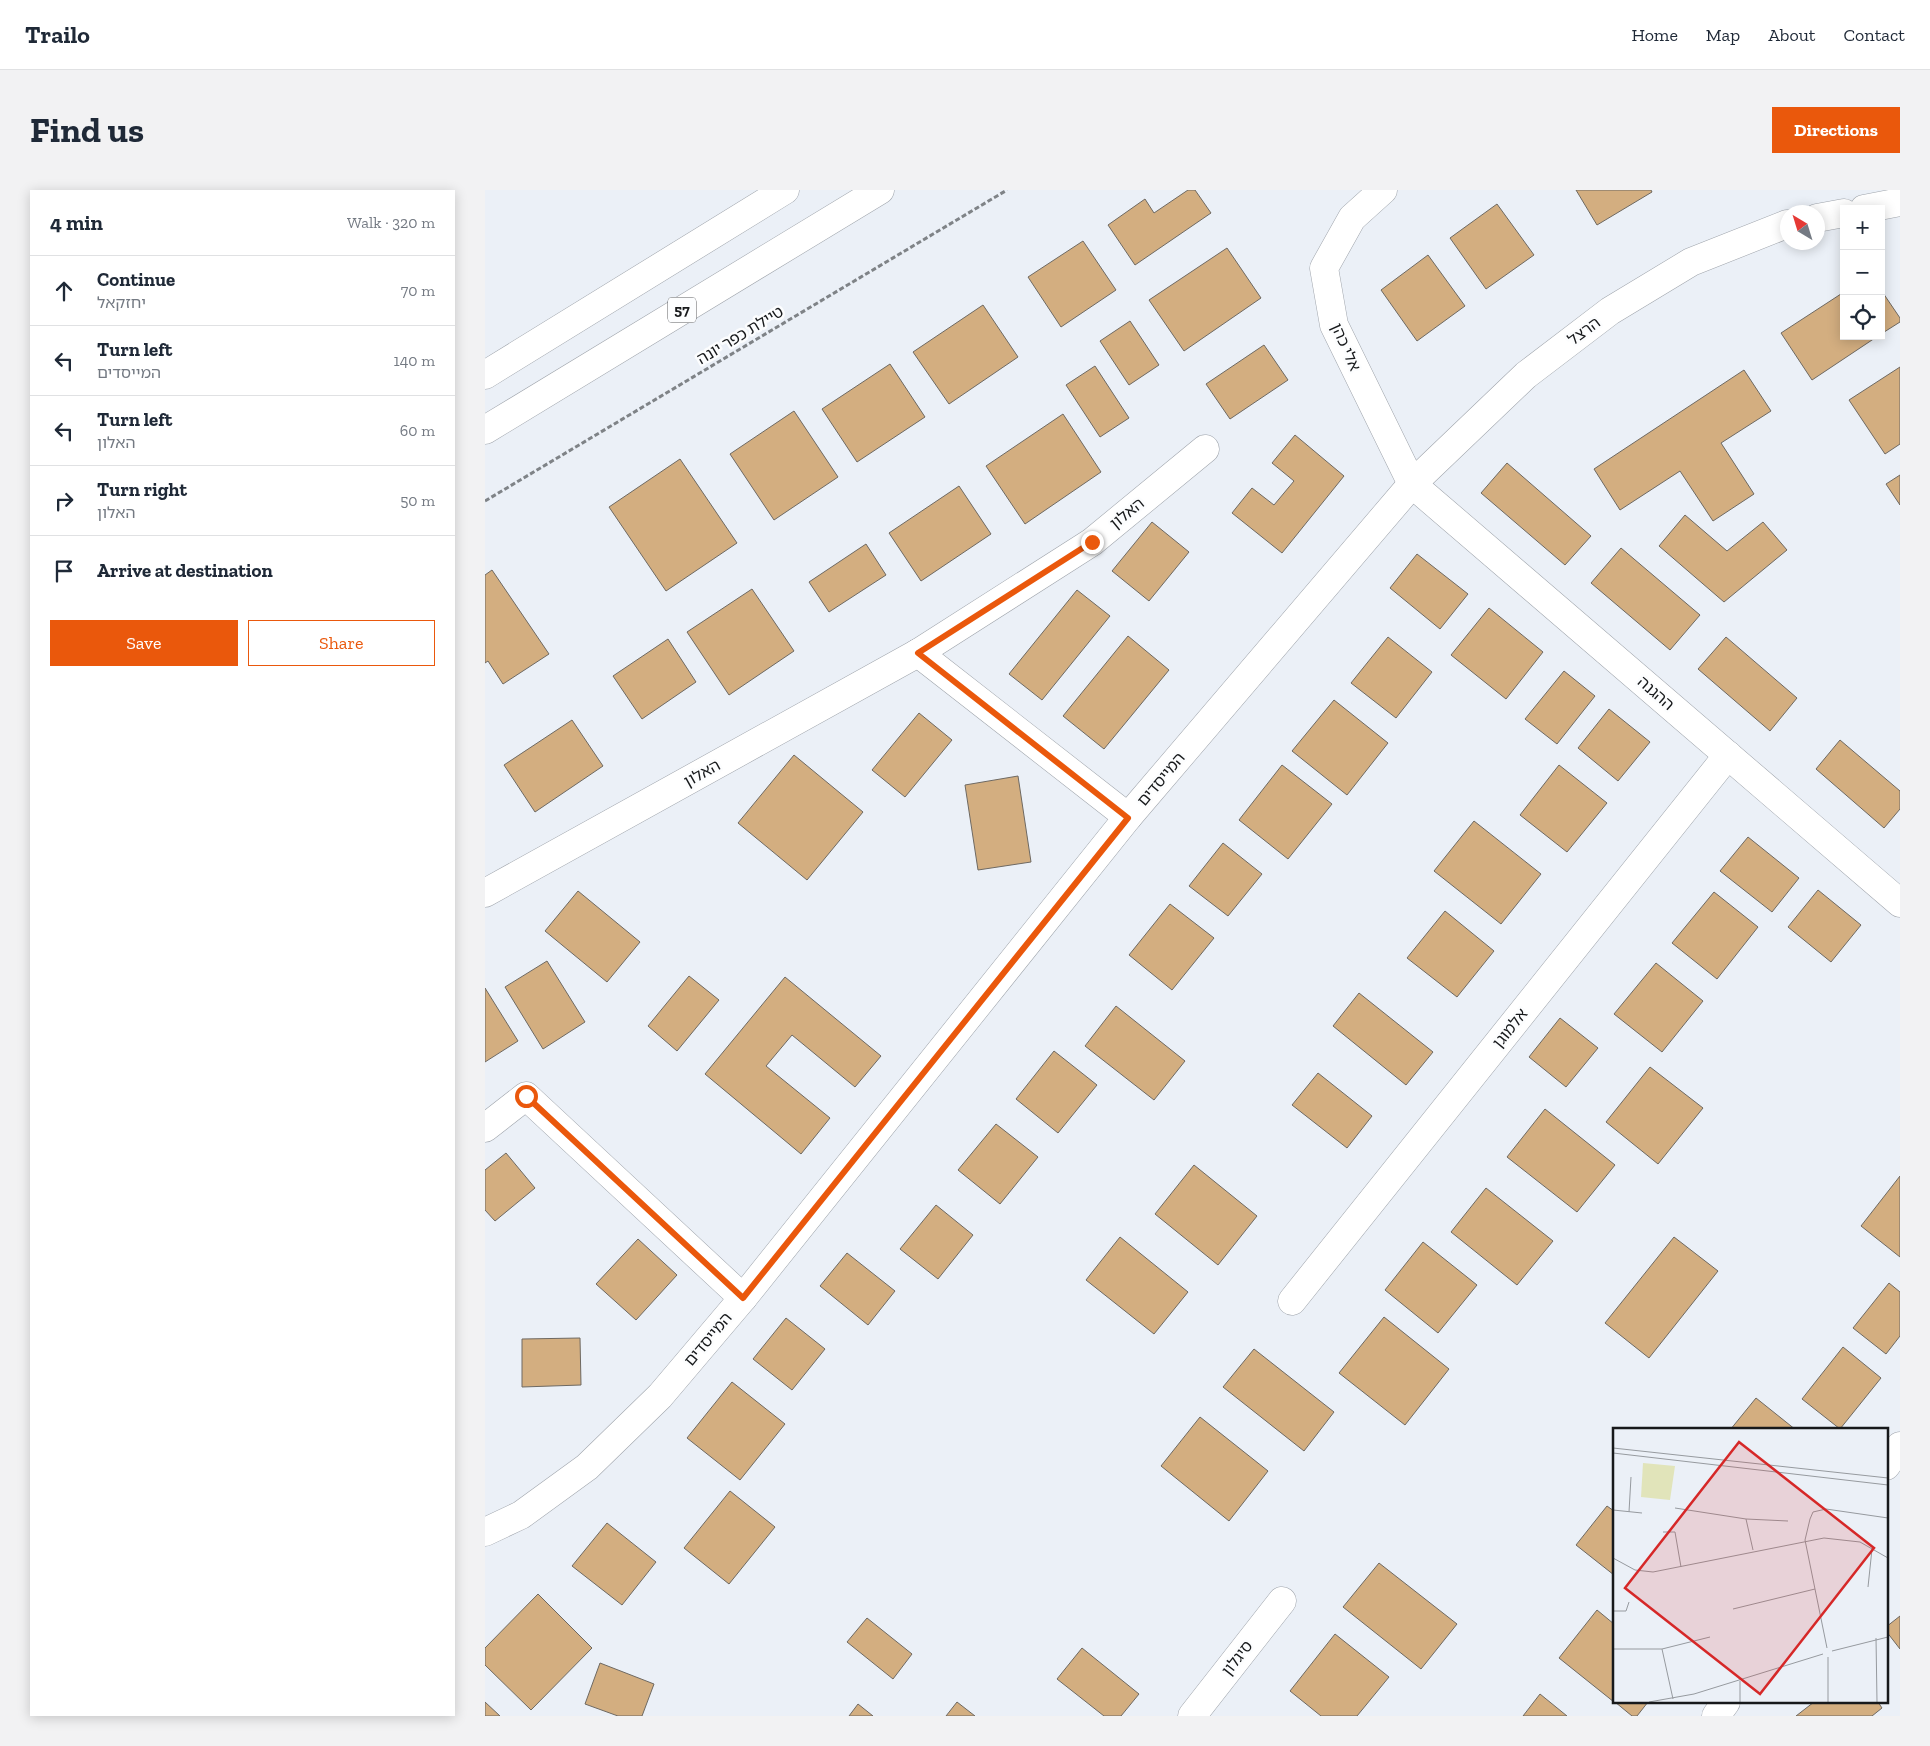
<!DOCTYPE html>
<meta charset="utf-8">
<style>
:root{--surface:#fff;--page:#f2f2f3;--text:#1f2937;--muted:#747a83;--line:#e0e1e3;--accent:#ea580c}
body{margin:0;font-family:"Zilla Slab","Noto Sans Hebrew",serif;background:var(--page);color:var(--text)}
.controls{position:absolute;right:15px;top:15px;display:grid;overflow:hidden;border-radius:0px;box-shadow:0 2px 12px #0003}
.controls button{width:45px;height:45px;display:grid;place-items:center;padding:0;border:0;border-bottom:1px solid var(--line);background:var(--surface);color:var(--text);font:25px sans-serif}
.compass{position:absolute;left:1295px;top:15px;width:45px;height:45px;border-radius:50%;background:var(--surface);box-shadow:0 2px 12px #0003;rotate:322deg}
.stop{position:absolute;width:15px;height:15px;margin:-11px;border:4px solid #ea580c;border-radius:50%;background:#fff}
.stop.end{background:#ea580c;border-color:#fff;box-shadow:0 1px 5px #0008}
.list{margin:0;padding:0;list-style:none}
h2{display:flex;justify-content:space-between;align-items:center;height:65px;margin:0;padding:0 20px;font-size:21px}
h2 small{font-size:16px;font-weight:400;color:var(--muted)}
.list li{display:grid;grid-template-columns:32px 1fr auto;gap:15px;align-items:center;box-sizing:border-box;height:70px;padding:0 20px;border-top:1px solid var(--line)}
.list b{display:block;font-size:19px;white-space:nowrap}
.list p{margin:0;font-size:16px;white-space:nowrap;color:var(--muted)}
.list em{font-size:16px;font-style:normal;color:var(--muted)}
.actions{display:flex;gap:10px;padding:15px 20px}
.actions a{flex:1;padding:11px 0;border:1px solid var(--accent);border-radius:0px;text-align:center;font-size:18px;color:var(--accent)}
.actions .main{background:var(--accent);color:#fff}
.icon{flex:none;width:28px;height:28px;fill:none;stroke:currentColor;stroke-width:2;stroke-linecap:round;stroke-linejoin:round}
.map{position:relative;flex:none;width:1415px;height:1526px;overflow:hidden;border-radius:0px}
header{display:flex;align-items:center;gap:30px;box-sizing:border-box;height:70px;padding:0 25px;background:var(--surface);border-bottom:1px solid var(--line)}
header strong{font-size:24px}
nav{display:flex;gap:28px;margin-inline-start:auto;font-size:18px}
.intro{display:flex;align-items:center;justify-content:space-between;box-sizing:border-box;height:120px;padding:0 30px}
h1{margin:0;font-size:35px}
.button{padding:12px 22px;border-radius:0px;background:var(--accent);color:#fff;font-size:18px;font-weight:700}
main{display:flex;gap:30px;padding:0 30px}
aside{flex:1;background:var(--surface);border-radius:0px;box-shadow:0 2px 12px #0003}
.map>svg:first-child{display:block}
.building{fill:#d3ae80;stroke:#6e6962}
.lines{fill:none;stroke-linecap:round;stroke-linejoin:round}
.street-casing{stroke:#9fa4ab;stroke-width:29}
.secondary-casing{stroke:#9fa4ab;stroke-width:29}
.highway-casing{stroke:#9fa4ab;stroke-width:29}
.path{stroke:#7f8387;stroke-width:3;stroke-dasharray:5 2.5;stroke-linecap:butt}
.street{stroke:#fff;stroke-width:28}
.secondary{stroke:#fff;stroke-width:28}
.highway{stroke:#fff;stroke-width:28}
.route{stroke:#ea580c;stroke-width:6}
.labels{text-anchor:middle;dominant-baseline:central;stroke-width:5;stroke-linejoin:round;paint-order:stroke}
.shield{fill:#fcfdfe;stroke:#5c5d5f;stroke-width:1}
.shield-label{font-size:15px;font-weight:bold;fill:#17191b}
.street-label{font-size:16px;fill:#17191b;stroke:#fcfdfe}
.inset-road{fill:none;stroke:#969a9f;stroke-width:1}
.view{fill:#d62828;fill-opacity:0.15;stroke:#d62828;stroke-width:2.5}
.inset-edge{fill:none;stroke:#17191b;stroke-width:2.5}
</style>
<header>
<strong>Trailo</strong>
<nav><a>Home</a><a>Map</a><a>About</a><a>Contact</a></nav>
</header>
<div class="intro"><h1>Find us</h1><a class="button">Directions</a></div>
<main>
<aside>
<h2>4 min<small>Walk · 320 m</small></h2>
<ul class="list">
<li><svg class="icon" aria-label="ahead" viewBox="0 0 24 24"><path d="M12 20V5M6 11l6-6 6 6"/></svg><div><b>Continue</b><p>יחזקאל</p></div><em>70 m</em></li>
<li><svg class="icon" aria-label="left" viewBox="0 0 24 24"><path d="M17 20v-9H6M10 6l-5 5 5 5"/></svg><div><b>Turn left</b><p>המייסדים</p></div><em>140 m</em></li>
<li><svg class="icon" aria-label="left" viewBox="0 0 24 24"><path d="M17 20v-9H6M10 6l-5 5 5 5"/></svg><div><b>Turn left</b><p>האלון</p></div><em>60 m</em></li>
<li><svg class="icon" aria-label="right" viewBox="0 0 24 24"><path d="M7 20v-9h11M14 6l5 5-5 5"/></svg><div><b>Turn right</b><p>האלון</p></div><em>50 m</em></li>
<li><svg class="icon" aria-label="arrive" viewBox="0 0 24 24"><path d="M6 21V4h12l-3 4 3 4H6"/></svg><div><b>Arrive at destination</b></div></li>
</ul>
<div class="actions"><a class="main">Save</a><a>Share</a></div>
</aside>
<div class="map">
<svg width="1415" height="1526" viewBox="0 0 1415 1526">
<rect width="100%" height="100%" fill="#ebf0f7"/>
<g class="building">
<path d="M703 0H710L726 23 650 75 623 35 660 9 669 23Z"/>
<path d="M1091 0H1166L1167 2 1112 35Z"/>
<path d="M1012 14 1049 65 1001 99 965 48Z"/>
<path d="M598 51 631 100 576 137 543 87Z"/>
<path d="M742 58 776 108 699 161 664 110Z"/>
<path d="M943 65 980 116 932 151 896 100Z"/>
<path d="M1396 100 1415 128V132L1396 144Z"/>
<path d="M1359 102V146H1393L1327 190 1296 143Z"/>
<path d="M498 115 533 167 464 214 428 162Z"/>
<path d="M645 131 674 175 644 195 615 151Z"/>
<path d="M779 155 803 190 745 229 721 194Z"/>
<path d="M405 174 440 227 372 272 337 219Z"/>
<path d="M610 176 644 228 615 247 581 195Z"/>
<path d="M1415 177V254L1400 264 1364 210Z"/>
<path d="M1259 180 1286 221 1236 253 1269 304 1228 331 1195 281 1135 320 1109 279Z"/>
<path d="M309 221 353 287 289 330 245 264Z"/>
<path d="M578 224 616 282 540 334 501 276Z"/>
<path d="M810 245 859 286 797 363 747 323 767 298 789 315 809 291 787 273Z"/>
<path d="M195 269 252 353 181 401 124 317Z"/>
<path d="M1022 273 1106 346 1080 375 996 303Z"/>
<path d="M1415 285V315L1401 294Z"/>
<path d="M474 296 506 344 436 391 404 343Z"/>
<path d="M1200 325 1242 361 1278 332 1302 360 1239 412 1174 356Z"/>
<path d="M667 332 704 362 664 411 627 381Z"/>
<path d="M381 354 401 385 344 422 324 392Z"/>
<path d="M1136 358 1215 425 1185 460 1106 393Z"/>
<path d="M932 364 983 404 955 439 905 398Z"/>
<path d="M7 380 64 464 18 494 3 471 0 473V385Z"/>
<path d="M267 399 309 461 244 505 202 442Z"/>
<path d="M592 400 625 426 557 510 524 484Z"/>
<path d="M1004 418 1058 462 1021 509 966 465Z"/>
<path d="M643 446 684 480 619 559 578 526Z"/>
<path d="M903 447 947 482 911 528 866 493Z"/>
<path d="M1241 447 1312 508 1285 541 1213 479Z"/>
<path d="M183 449 211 492 157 529 128 486Z"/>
<path d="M1079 481 1110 506 1072 554 1040 529Z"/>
<path d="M849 510 903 553 862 605 807 561Z"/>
<path d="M1124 519 1165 552 1133 591 1093 558Z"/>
<path d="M434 523 467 550 420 607 387 580Z"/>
<path d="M87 530 118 576 50 622 19 575Z"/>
<path d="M1355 550 1415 601V619L1399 638 1331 579Z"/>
<path d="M309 565 378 622 322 690 253 633Z"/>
<path d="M797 575 847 614 803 669 754 630Z"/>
<path d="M1074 575 1122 613 1082 662 1035 625Z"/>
<path d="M533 586 546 672 493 680 480 595Z"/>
<path d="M989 631 1056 684 1016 734 949 681Z"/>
<path d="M1263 647 1314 688 1287 722 1235 681Z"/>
<path d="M738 653 777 684 743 726 704 696Z"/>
<path d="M1333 700 1376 735 1346 772 1303 737Z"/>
<path d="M93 701 155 752 122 792 60 741Z"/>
<path d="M1229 702 1273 737 1232 789 1187 753Z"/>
<path d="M685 714 729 748 687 800 644 765Z"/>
<path d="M960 721 1009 761 972 807 922 768Z"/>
<path d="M62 771 100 832 58 859 20 797Z"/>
<path d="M1171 773 1218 811 1177 862 1129 824Z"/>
<path d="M204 786 234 810 192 861 163 836Z"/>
<path d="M300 787 396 866 370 897 307 845 281 876 345 928 316 964 220 884Z"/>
<path d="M0 798 33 851 0 872Z"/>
<path d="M874 803 948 862 921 895 848 836Z"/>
<path d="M631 816 700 871 669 910 600 856Z"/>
<path d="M1075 828 1113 858 1081 897 1044 867Z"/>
<path d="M569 861 612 895 573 943 531 909Z"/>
<path d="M1165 877 1218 918 1173 974 1121 932Z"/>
<path d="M833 883 887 926 862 958 807 915Z"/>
<path d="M1060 919 1130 975 1092 1022 1022 967Z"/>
<path d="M511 934 553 967 515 1014 473 980Z"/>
<path d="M21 963 50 998 10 1031 0 1020V980Z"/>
<path d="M709 975 772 1026 733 1075 670 1024Z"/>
<path d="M1415 986V1067L1376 1036Z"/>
<path d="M1001 998 1068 1051 1032 1095 966 1042Z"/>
<path d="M451 1015 488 1045 453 1089 415 1059Z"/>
<path d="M635 1047 703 1102 669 1144 601 1090Z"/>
<path d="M1189 1047 1233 1081 1164 1168 1120 1133Z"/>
<path d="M153 1049 192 1085 151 1130 111 1094Z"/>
<path d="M938 1052 992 1095 953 1143 900 1100Z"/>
<path d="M362 1063 410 1101 383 1135 335 1096Z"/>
<path d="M1404 1093 1415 1102V1146L1401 1164 1368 1138Z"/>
<path d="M899 1127 964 1179 920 1235 854 1183Z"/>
<path d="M301 1128 340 1159 307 1200 268 1169Z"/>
<path d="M95 1148 96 1195 37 1197V1149Z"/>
<path d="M1358 1157 1396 1188 1355 1239 1317 1209Z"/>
<path d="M769 1159 849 1222 819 1261 738 1197Z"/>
<path d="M247 1192 300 1234 255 1290 202 1248Z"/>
<path d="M1271 1208 1311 1240H1245Z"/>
<path d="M715 1227 783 1281 744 1331 676 1276Z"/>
<path d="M245 1301 290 1337 244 1394 199 1358Z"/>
<path d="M1122 1316 1129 1321V1385L1091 1355Z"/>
<path d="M122 1333 171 1372 137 1415 87 1376Z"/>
<path d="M894 1373 972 1434 936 1479 858 1417Z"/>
<path d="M53 1404 107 1458 46 1520 0 1475V1458Z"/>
<path d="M1112 1420 1129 1434V1512L1074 1468Z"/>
<path d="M1415 1426V1459L1401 1441V1437Z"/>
<path d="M382 1428 427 1464 408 1489 362 1452Z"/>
<path d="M850 1444 904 1487 872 1526H836L805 1501Z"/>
<path d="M597 1458 654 1504 636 1526H619L572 1489Z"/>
<path d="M115 1473 169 1494 157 1526H133L100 1514Z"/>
<path d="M1055 1504 1082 1526H1038Z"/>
<path d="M0 1512 15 1526H0Z"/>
<path d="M472 1512 490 1526H461Z"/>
<path d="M1130 1512H1163L1152 1526H1147Z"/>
<path d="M1329 1512H1393L1397 1518 1387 1526H1311Z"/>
<path d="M373 1514 388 1526H364Z"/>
</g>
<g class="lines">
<defs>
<g id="street">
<path d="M898 0 867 28 839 78 849 135 927 294 1415 713"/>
<path d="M1379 19 1415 12"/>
<path d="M1332 28 1359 23"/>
<path d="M433 463 643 627"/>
<path d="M0 703 433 463 607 352 720 259"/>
<path d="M0 938 41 906 258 1108"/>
<path d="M807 1111 1243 565"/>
<path d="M0 1342 36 1325 102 1277 175 1206 258 1108 643 627 927 294 1041 185 1125 121 1206 72 1302 34"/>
<path d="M707 1526 797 1411"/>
</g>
<g id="secondary">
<path d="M1401 1276 1415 1256"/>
<path d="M1231 1526 1241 1512"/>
</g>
<g id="highway">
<path d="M0 185 300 0"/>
<path d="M0 240 395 0"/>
</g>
</defs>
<use href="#street" class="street-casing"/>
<use href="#secondary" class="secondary-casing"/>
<use href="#highway" class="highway-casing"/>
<path class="path" d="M0 311 522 0"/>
<use href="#street" class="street"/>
<use href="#secondary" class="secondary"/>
<use href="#highway" class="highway"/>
</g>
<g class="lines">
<path class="route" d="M41 906 258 1108 643 628 433 463 607 352"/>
</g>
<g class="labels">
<rect class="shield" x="183" y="107.5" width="28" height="25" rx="4"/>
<g class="shield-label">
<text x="197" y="120">57</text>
</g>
<g class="street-label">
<text transform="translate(1099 141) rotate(-37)">הרצל</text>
<text transform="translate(255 145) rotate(-31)">טיילת כפר יונה</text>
<text transform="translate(861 157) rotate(66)">אלי כהן</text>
<text transform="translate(642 323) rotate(-39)">האלון</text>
<text transform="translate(1171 503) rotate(41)">ההגנה</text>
<text transform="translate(217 583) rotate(-29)">האלון</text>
<text transform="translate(676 589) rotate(-50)">המייסדים</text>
<text transform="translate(1025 838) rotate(-51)">אלמוגן</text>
<text transform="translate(223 1149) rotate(-50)">המייסדים</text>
<text transform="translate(752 1468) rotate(-52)">סיגלון</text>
</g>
</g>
<g transform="translate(1128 1238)">
<rect width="275" height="275" fill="#ebf0f7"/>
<path d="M30 35 62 38 57 72 28 69Z" fill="#e1e4ba"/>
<path class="inset-road" d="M0 20 275 50M0 25 275 57M62 80 133 91 175 93M0 82 29 85M16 84 18 49M133 91 140 122M50 104H62L68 139M0 130 22 142 40 144 211 110 247 114 275 130M255 159 259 121M120 181 202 161M0 183H13L16 174M263 210 264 274M214 220 192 112 197 91 200 84 213 81 275 90M0 221H49L97 209M49 221 60 271M219 223 275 209M127 253V274M36 274 81 266 210 226M215 274V229"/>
<path class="view" d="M126 14 261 120 147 266 12 160Z"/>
<rect width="275" height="275" class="inset-edge"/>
</g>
</svg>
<div class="controls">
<button>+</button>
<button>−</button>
<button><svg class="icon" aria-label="locate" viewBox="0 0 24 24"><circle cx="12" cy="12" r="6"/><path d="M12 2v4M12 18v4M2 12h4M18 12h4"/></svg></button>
</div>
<svg class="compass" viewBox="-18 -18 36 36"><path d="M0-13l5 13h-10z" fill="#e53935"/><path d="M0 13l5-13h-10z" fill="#747a83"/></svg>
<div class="stop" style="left:41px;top:906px"></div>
<div class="stop end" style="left:607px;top:352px"></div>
</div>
</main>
